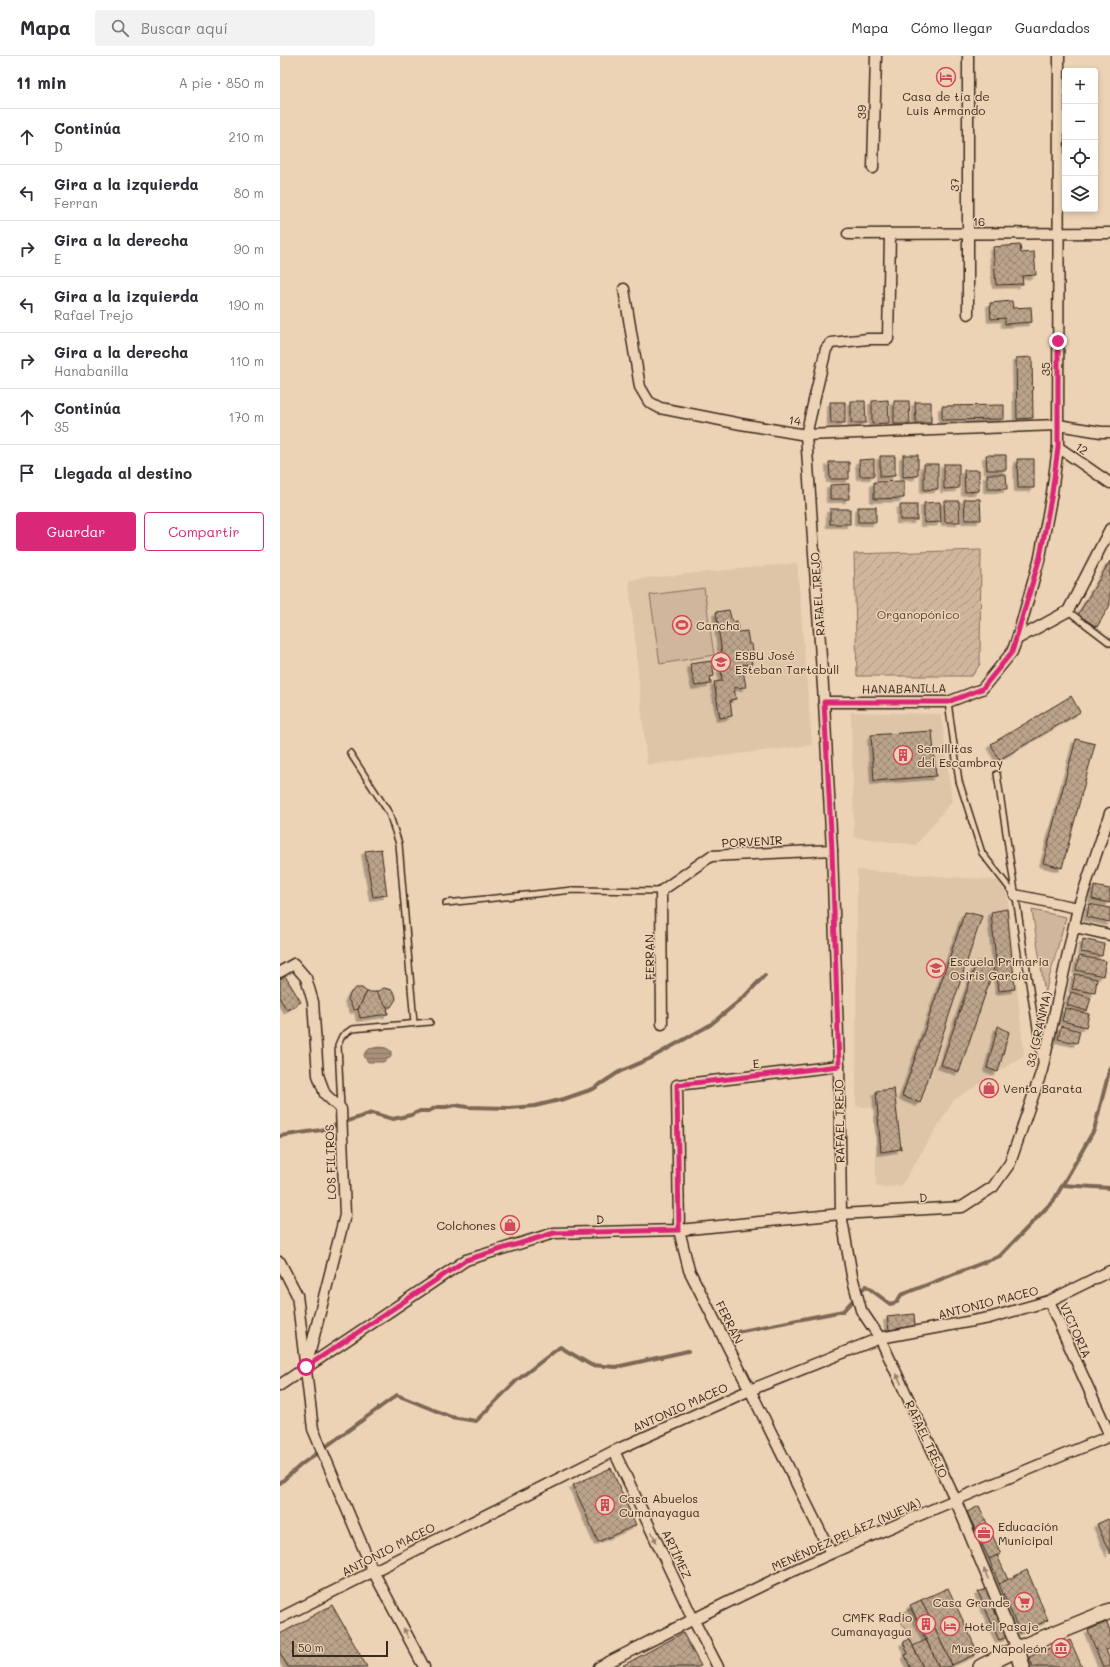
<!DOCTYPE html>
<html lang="es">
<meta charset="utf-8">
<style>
:root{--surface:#fff;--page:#f2f2f3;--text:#2b2b33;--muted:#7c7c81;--line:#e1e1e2;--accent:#db2777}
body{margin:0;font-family:Mali,sans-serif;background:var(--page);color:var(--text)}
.controls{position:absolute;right:12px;top:12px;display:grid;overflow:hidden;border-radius:4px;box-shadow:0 2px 6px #0003}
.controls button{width:36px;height:36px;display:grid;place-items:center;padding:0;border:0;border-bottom:1px solid var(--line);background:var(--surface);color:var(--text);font:20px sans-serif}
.scale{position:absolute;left:12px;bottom:10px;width:96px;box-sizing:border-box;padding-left:4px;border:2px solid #3b2a1e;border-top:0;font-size:11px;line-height:14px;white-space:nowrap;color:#3b2a1e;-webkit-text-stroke:3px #edd3b5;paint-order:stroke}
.stop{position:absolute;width:12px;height:12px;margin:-9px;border:3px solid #db2777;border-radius:50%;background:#fff}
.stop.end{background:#db2777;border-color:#fff;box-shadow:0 1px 4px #0008}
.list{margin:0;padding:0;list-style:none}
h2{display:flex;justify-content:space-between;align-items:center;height:52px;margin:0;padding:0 16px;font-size:17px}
h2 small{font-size:13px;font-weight:400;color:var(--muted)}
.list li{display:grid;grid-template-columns:26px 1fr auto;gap:12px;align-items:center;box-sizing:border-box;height:56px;padding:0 16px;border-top:1px solid var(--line)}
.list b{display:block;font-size:15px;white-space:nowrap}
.list p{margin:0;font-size:13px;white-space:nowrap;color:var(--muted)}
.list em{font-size:13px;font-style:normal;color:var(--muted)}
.actions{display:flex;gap:8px;padding:12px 16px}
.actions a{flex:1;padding:9px 0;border:1px solid var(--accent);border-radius:4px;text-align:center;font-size:14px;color:var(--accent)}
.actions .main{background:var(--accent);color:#fff}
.icon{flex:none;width:22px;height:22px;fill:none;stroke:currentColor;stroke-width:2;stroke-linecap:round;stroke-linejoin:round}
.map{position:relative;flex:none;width:830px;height:1611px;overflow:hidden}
header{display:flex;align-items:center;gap:24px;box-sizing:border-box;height:56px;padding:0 20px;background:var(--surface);border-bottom:1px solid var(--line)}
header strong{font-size:19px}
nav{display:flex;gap:22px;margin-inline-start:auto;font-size:14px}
.search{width:280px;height:36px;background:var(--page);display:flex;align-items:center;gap:10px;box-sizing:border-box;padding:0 14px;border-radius:4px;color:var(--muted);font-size:15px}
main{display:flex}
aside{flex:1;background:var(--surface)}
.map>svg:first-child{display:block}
.built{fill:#dec5a8}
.green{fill:#d0b79c;stroke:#86705d}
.garden{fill:url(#garden-furrows);stroke:#86705d}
.water{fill:url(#water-rules);stroke:#7c6755}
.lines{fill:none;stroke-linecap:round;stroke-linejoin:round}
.stream{stroke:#7c6755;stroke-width:4}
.building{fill:url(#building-cross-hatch);stroke:#3b2a1e;filter:url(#shadow)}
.lane-casing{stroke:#3b2a1e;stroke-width:8}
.street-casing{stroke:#3b2a1e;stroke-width:13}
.secondary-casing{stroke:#3b2a1e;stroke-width:18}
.lane{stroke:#edd3b5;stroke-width:5}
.street{stroke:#edd3b5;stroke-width:10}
.secondary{stroke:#edd3b5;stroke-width:15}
.oneway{fill:#947e6a}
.route{stroke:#db2777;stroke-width:5}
.labels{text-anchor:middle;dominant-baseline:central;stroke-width:3;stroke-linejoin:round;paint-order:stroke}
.poi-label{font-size:12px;fill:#3b2a1e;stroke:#edd3b5;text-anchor:start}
.street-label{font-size:12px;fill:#3b2a1e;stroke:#edd3b5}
.park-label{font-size:12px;fill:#513f31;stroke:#edd3b5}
</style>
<header>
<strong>Mapa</strong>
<div class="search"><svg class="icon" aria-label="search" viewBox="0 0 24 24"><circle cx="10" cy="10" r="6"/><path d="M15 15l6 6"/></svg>Buscar aquí</div>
<nav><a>Mapa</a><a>Cómo llegar</a><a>Guardados</a></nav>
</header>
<main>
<aside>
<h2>11 min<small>A pie · 850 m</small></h2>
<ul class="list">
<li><svg class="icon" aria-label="ahead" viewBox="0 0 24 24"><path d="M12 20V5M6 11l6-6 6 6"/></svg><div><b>Continúa</b><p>D</p></div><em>210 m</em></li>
<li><svg class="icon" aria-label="left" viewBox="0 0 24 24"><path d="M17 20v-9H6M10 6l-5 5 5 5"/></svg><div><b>Gira a la izquierda</b><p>Ferran</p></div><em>80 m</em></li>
<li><svg class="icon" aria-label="right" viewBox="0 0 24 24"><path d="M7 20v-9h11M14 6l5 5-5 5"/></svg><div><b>Gira a la derecha</b><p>E</p></div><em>90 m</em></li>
<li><svg class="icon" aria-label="left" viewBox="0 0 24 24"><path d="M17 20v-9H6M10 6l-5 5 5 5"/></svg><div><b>Gira a la izquierda</b><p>Rafael Trejo</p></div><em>190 m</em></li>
<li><svg class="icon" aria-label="right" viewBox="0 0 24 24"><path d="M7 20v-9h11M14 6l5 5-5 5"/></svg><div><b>Gira a la derecha</b><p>Hanabanilla</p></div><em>110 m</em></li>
<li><svg class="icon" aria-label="ahead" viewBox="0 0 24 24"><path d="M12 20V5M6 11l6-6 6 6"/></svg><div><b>Continúa</b><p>35</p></div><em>170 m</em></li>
<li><svg class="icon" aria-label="arrive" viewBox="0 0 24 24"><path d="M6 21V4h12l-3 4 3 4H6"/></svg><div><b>Llegada al destino</b></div></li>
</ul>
<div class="actions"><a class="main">Guardar</a><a>Compartir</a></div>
</aside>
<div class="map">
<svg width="830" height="1611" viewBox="0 0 830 1611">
<defs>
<pattern id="garden-furrows" width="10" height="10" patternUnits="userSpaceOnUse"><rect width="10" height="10" fill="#d0b79c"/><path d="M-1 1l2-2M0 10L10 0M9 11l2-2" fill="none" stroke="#aa957f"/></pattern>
<pattern id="water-rules" width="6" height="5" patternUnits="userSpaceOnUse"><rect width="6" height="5" fill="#a7907a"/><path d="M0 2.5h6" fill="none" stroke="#897663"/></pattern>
<pattern id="building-cross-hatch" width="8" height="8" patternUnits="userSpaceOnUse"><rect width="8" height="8" fill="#bba48b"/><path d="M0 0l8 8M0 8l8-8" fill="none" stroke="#998671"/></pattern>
<filter id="shadow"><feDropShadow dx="-3.5" dy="3.5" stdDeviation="0" flood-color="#0004"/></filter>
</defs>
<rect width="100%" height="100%" fill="#edd3b5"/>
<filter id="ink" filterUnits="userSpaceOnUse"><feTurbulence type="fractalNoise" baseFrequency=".025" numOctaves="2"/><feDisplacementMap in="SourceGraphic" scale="8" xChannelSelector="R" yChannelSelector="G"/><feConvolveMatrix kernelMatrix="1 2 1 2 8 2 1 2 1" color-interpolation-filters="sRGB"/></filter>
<g filter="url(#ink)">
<g class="built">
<path d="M517 507 532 689 367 709 349 524Z"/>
<path d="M571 656 661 658 672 745 636 789 574 781Z"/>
<path d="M577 814 726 825 744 999 674 1044 621 1130 596 1131V1052L576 1050Z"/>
</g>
<g class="green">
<path d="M424 532 434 599 380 608 370 539Z"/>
<path d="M752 854 786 861 765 937Z"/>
<path d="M631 1553 659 1611H643L618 1559Z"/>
</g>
<path class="garden" d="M701 494 700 608 692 620H577L574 498Z"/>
<path class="water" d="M99 991 106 992 111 995V1001L103 1006H88L85 1002 84 998 89 993Z"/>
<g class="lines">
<g class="stream">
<path d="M0 1080 41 1074 92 1057 113 1063 131 1059 140 1055H149L157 1051H166L175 1049 187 1051 229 1052 255 1050 284 1043 313 1033 339 1016 369 1003 430 969 464 941 485 919"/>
<path d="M782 1129 830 1132"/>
<path d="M457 1276 563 1255 586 1230 610 1248 617 1246 621 1239 720 1200 774 1144 814 1074 830 1012"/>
<path d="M0 1427 22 1408 117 1339 171 1361 196 1365 236 1325 280 1291 311 1309 336 1311 408 1295"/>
</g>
</g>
<g class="building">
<path d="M740 189 741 197 754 196 756 219 742 220 743 228 716 229 713 191Z"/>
<path d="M732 245 733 252 751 251 752 266 725 268V262L711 263 710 247Z"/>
<path d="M752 301 753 362 737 363 736 302Z"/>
<path d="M608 344 609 367 592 368V345Z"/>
<path d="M571 345H585L586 367H571Z"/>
<path d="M614 345H629L630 368H614Z"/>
<path d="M550 346H565V367H551Z"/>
<path d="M635 346H651V367H636Z"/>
<path d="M724 349V363L662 364V350Z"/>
<path d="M623 399H638V420L623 421Z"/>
<path d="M706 399H726V414H707Z"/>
<path d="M600 400H615V420L600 421Z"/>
<path d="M594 403V420H580L579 404Z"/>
<path d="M737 403H754V432H738Z"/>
<path d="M549 406H569V423H550Z"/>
<path d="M644 408H658V433L644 434Z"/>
<path d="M664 408H679V432L664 433Z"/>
<path d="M684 414H699V435L685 436Z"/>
<path d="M707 418H726L727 433H707Z"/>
<path d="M624 425V442L594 443V426Z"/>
<path d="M569 428V443H550V429Z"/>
<path d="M684 443H700L701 464H685Z"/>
<path d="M664 445H679L680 466H665Z"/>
<path d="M660 446 661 466 644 467V447Z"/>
<rect x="620" y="449" width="17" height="15"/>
<rect x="578" y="451" width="18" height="15"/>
<rect x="550" y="453" width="20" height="15"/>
<path d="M830 505V549L817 571 798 559Z"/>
<path d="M449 554 452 566 457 565 458 576 467 575 469 588H472L473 597 470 598 472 608 462 609 466 631 454 632 456 643 450 644 452 660 440 662 434 626 442 625 441 612H444L436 556Z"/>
<path d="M432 605 434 620 430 621 431 628 415 630 410 608Z"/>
<path d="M791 640 800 656 719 704 711 688Z"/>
<path d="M652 675 656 720 594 725 591 679Z"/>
<path d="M796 683 815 688 782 812 763 807Z"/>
<path d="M101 793 107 839 93 841 85 795Z"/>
<path d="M814 830 830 833V847L812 843Z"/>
<path d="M809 848 830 852V866L807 861Z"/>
<path d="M727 853 735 933 719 935 711 856Z"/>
<path d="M685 856 702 860 640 1047 622 1040Z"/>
<path d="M803 883 824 888 822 900 801 896Z"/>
<path d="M799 900 826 905 823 920 796 914Z"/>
<path d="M697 905 714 912 679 1016 661 1009Z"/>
<path d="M795 918 817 923 815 937 792 933Z"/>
<path d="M5 920 21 946 7 954 0 943V923Z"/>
<path d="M76 932H82L87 936 78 953 74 954 68 943 71 936Z"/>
<path d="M104 932 112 934 115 938 116 943 111 951H107L96 936Z"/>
<path d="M87 936H96L107 951 108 958 80 962 78 953Z"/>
<path d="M791 936 811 942 807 955 787 949Z"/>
<path d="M785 952 809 958 806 971 782 965Z"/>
<path d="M718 970 729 976 718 1016 707 1012Z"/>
<path d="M781 970 800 975 797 987 778 983Z"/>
<path d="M614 1033 621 1093 601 1096 596 1035Z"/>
<path d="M634 1258 635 1270 609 1274 607 1261Z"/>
<path d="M331 1412 356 1469 318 1486 293 1429Z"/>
<path d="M699 1450 721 1498 709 1503 687 1456Z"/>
<path d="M828 1463 830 1467V1498L817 1468Z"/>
<path d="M717 1499 728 1524 719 1528 709 1503Z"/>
<path d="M747 1514 768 1564 740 1577 719 1528Z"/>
<path d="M668 1532 698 1597 672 1609 641 1544Z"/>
<path d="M707 1533 728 1581 719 1584 698 1536Z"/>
<path d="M641 1544 672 1609 667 1611H659L630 1549Z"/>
<path d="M52 1549 87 1611H8L0 1597V1578Z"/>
<path d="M827 1566 830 1574V1595L829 1593 826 1594 830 1604V1611H823L808 1574Z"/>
<path d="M403 1577 421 1610 418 1611H340Z"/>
<path d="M630 1583 633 1590 643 1611H630L625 1599 628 1598 623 1586Z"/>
<path d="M646 1584 659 1611H643L633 1590Z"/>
<path d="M790 1584 802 1611H753L749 1601Z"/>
</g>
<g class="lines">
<defs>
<g id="lane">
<path d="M788 555 830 587"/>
<path d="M668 646 679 725 702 797 734 838"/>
<path d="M70 697 109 757 119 788 134 967"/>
<path d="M717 718 761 1005"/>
<path d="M166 847 293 834 381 835"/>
<path d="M61 1051 58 989 62 980 72 973 150 966"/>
</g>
<g id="street">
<path d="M593 112 596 0"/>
<path d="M568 178 830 177"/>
<path d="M610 178 608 283H588L551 287 546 293 526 379 544 646 552 794 559 1010 561 1158 572 1220 581 1254 600 1282 675 1443 737 1593"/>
<path d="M344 233 360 331 369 346 380 352 461 368 526 379 778 369 821 376H830"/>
<path d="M688 258V0"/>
<path d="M778 391 830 427"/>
<path d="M737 583 788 555 830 473"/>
<path d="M544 646H668L702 633 732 596 737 583 760 501 772 437 778 391 779 0"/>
<path d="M735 839 798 852"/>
<path d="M795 871 830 879"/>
<path d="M0 916 14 908 26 922 33 946 38 1019 45 1038 61 1053 65 1159 26 1311"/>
<path d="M382 968 381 835 431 800 552 794"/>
<path d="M0 1206 17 1239 33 1373 93 1515 144 1611"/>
<path d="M769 1245 830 1380"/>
<path d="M0 1329 186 1204 274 1177 399 1174 561 1158 682 1151 713 1131 730 1107 762 1014 798 852 830 757"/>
<path d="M334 1395 413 1563 438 1611"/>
<path d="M551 1497 470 1334 409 1214 399 1174 397 1029 559 1010"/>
<path d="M0 1562 334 1395 470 1334 600 1282 709 1262 769 1245 830 1215"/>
<path d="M319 1611C396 1572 473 1532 552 1497 644 1456 737 1418 830 1380"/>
</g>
<g id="secondary">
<path d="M737 1593 742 1611"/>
<path d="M701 1611 737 1593 830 1555"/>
</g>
</defs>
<use href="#lane" class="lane-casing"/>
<use href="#street" class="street-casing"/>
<use href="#secondary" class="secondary-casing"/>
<use href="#lane" class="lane"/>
<use href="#street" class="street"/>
<use href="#secondary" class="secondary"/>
</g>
<defs><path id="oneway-solid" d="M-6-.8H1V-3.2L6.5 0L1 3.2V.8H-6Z"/></defs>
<g class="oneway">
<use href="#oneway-solid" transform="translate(619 1323) rotate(-115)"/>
<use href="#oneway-solid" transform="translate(374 1481) rotate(65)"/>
<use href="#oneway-solid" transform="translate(706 1518) rotate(-113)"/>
<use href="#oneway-solid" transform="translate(126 1577) rotate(-118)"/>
</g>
</g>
<g class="lines" filter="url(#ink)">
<path class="route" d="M26 1311 186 1204 274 1177 399 1174 397 1029 559 1010 552 794 544 646H668L702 633 732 596 760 501 772 437 778 391V285"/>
</g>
<defs>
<symbol id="hotel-ring" viewBox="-11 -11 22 22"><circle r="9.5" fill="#edd3b5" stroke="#d1495b" stroke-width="1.5"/><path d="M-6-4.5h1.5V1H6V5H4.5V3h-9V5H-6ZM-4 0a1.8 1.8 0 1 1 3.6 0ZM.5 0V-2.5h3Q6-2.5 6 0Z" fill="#d1495b"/></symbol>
<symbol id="stadium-ring" viewBox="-11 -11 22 22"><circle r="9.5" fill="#edd3b5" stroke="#d1495b" stroke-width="1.5"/><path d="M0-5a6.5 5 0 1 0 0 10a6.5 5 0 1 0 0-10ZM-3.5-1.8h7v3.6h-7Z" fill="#d1495b"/></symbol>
<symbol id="school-ring" viewBox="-11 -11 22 22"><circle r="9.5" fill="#edd3b5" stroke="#d1495b" stroke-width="1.5"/><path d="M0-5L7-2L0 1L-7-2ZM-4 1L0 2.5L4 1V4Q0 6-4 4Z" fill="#d1495b"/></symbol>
<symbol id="building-ring" viewBox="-11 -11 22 22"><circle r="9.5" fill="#edd3b5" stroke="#d1495b" stroke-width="1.5"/><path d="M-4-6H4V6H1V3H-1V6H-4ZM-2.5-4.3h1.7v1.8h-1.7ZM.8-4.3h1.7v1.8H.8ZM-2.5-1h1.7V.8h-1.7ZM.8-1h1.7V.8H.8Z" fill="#d1495b"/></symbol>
<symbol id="shop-ring" viewBox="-11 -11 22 22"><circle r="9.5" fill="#edd3b5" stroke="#d1495b" stroke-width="1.5"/><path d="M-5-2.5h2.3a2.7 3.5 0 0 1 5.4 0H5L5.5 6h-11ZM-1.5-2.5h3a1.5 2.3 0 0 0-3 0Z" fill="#d1495b"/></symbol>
<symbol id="office-ring" viewBox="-11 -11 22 22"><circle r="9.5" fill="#edd3b5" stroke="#d1495b" stroke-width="1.5"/><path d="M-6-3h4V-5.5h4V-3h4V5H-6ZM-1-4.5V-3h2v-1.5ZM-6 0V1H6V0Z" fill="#d1495b"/></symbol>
<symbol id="supermarket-ring" viewBox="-11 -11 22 22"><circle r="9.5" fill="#edd3b5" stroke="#d1495b" stroke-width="1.5"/><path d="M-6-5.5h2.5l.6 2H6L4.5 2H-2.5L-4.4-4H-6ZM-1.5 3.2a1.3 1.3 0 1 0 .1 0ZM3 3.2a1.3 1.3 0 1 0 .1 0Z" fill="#d1495b"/></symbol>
<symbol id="museum-ring" viewBox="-11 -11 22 22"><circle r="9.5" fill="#edd3b5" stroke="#d1495b" stroke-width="1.5"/><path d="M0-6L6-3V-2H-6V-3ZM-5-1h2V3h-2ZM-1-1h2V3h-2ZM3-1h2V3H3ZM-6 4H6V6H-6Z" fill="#d1495b"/></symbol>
</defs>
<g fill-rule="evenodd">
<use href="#hotel-ring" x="655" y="10" width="22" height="22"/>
<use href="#stadium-ring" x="391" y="558" width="22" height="22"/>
<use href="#school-ring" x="430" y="595" width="22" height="22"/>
<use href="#building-ring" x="612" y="688" width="22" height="22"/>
<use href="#school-ring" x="645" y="901" width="22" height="22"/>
<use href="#shop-ring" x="698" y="1021" width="22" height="22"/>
<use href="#shop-ring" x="219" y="1158" width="22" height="22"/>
<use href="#building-ring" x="314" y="1438" width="22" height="22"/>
<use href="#office-ring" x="693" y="1466" width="22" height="22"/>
<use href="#supermarket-ring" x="733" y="1535" width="22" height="22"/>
<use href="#building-ring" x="635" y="1557" width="22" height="22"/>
<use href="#hotel-ring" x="659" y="1559" width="22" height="22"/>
<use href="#museum-ring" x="770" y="1581" width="22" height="22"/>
</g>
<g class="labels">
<g class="poi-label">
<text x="666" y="40" text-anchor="middle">Casa de tía de<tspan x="666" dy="14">Luis Armando</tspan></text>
<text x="416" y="569">Cancha</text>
<text x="455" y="599">ESBU José<tspan x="455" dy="14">Esteban Tartabull</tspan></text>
<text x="637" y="692">Semillitas<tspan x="637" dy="14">del Escambray</tspan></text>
<text x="670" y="905">Escuela Primaria<tspan x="670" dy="14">Osiris García</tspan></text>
<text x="723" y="1032">Venta Barata</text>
<text x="216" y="1169" text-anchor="end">Colchones</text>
<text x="339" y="1442">Casa Abuelos<tspan x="339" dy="14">Cumanayagua</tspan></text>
<text x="718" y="1470">Educación<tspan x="718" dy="14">Municipal</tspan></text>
<text x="730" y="1546" text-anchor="end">Casa Grande</text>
<text x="632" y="1561" text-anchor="end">CMFK Radio<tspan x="632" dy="14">Cumanayagua</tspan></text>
<text x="684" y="1570">Hotel Pasaje</text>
<text x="767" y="1592" text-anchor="end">Museo Napoleón</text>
</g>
<g class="street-label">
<text transform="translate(581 56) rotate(-89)">39</text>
<text transform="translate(674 129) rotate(-90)">37</text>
<text x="699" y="165">16</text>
<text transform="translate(765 313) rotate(-90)">35</text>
<text transform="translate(515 364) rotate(9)">14</text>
<text transform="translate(802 392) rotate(35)">12</text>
<text transform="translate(537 538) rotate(-94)">RAFAEL TREJO</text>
<text transform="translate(624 632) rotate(-1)">HANABANILLA</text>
<text transform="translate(472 785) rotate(-3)">PORVENIR</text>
<text transform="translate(369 901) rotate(-91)">FERRAN</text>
<text transform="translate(758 973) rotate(-77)">33 (GRANMA)</text>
<text transform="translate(476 1007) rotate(-7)">E</text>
<text transform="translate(559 1065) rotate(-91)">RAFAEL TREJO</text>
<text transform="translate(50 1106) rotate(-92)">LOS FILTROS</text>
<text transform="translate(643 1141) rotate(-3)">D</text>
<text transform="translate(320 1163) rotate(-1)">D</text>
<text transform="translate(708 1246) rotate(-14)">ANTONIO MACEO</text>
<text transform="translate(450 1266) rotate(63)">FERRAN</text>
<text transform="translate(796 1274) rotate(66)">VICTORIA</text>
<text transform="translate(400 1351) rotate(-24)">ANTONIO MACEO</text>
<text transform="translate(647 1383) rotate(65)">RAFAEL TREJO</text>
<text transform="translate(566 1478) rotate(-24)">MENÉNDEZ PELÁEZ (NUEVA)</text>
<text transform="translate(108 1493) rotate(-27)">ANTONIO MACEO</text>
<text transform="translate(397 1498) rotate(65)">ARTÍMEZ</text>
</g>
<g class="park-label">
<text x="638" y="558">Organopónico</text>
</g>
</g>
</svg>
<div class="controls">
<button>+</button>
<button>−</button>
<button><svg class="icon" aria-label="locate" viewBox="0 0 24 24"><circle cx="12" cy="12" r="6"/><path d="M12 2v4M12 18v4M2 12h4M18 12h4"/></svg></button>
<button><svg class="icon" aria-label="layers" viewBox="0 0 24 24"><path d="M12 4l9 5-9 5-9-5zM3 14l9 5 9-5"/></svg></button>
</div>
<div class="scale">50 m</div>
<div class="stop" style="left:26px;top:1311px"></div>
<div class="stop end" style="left:778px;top:285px"></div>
</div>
</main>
